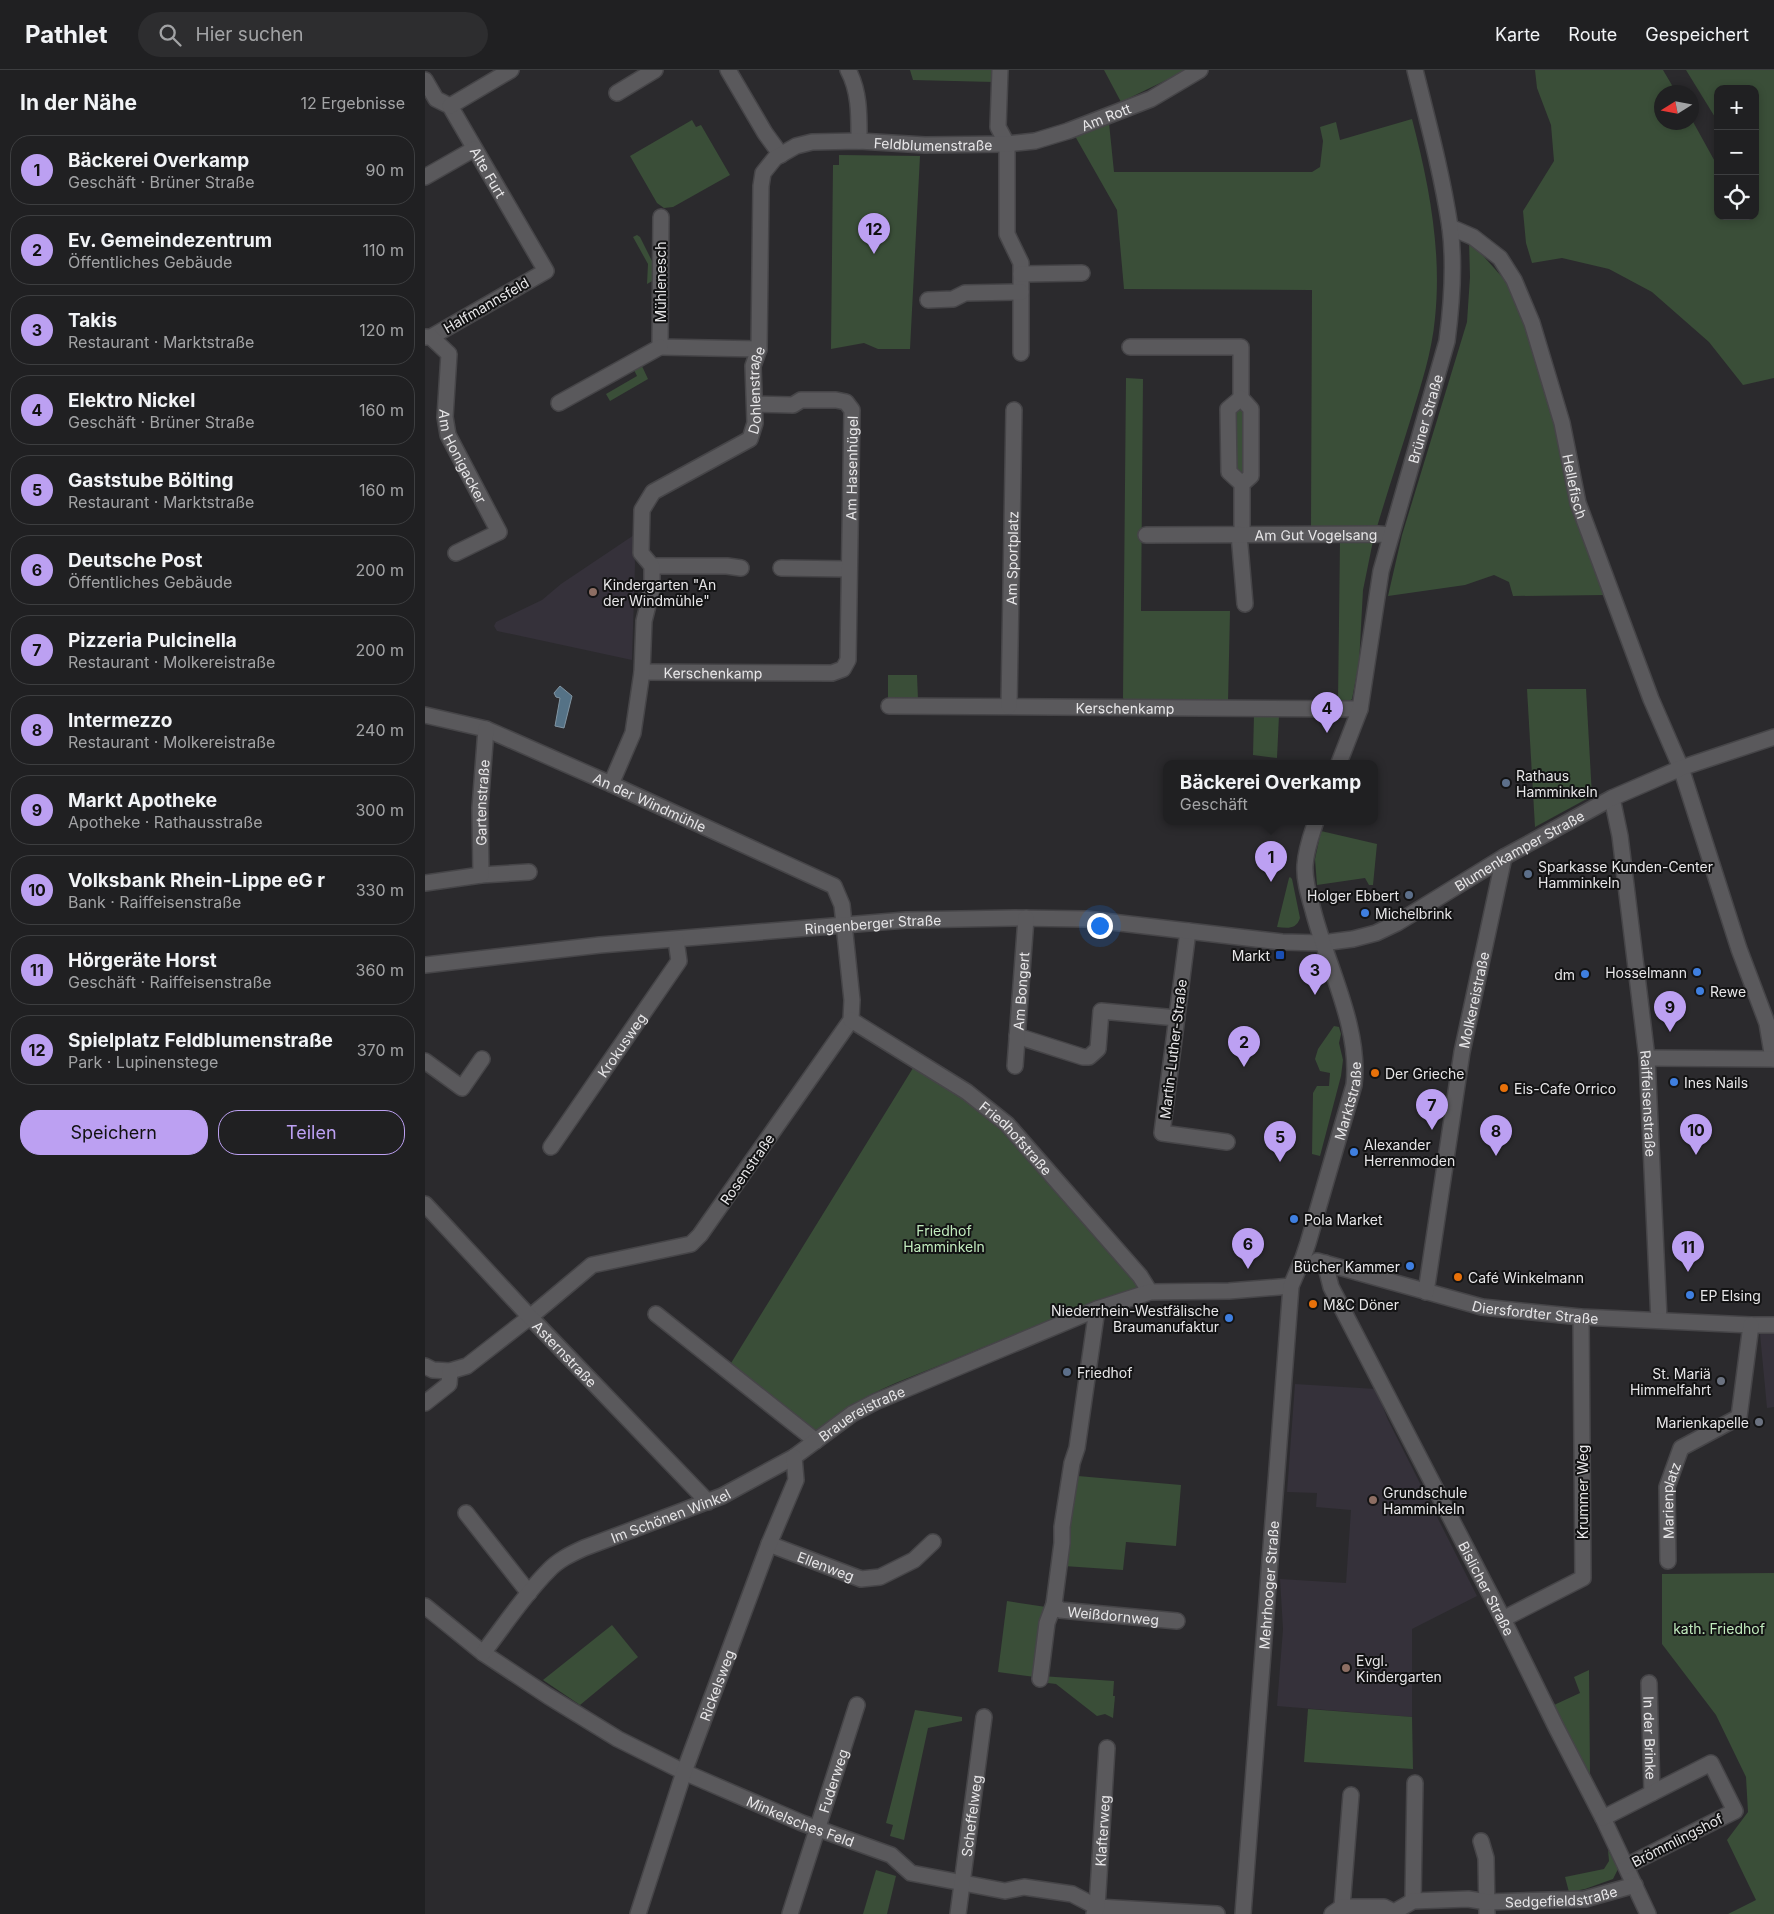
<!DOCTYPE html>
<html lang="de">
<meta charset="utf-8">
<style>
:root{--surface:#202022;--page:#2d2d2f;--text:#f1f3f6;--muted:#a2a3a5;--line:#3d3e40;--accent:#bca0f2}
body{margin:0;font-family:Inter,sans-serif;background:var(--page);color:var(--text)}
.controls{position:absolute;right:15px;top:15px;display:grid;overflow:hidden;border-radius:10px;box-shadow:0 2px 8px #0003}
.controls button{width:45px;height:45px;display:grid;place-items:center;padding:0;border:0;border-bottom:1px solid var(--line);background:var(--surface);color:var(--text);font:25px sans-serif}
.compass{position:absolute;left:1229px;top:15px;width:45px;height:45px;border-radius:50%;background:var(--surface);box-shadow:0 2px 8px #0003;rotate:259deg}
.you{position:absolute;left:674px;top:855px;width:18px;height:18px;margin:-12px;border:4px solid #fff;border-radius:50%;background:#1a73e8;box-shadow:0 0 0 8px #1a73e833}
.badge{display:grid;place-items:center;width:32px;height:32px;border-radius:50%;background:var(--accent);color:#111;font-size:16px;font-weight:700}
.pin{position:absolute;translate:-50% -41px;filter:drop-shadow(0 1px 2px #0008)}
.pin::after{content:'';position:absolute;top:26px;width:18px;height:15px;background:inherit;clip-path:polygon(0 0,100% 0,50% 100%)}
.popup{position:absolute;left:738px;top:690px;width:215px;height:65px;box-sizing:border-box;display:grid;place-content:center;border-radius:10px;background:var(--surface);filter:drop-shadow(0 1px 4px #0005);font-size:16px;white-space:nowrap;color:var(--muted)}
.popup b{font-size:19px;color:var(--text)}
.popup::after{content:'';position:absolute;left:50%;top:100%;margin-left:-10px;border:10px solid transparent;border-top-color:var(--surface)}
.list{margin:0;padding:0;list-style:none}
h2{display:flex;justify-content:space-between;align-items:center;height:65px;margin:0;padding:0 20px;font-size:21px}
h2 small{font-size:16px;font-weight:400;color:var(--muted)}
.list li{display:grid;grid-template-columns:32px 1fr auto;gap:15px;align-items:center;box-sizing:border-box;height:70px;margin:0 10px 10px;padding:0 10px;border:1px solid var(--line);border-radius:20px}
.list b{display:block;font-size:19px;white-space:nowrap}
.list p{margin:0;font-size:16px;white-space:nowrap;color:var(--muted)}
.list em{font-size:16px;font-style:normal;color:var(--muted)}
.actions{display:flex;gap:10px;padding:15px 20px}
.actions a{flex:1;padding:11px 0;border:1px solid var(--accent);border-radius:20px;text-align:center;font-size:18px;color:var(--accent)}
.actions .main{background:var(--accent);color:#111}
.icon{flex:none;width:28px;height:28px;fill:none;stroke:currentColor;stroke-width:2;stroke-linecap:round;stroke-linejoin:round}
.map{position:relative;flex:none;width:1349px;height:1844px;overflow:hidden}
header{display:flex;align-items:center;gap:30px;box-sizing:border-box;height:70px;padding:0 25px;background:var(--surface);border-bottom:1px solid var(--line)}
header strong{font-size:24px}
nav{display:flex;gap:28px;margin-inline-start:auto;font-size:18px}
.search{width:350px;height:45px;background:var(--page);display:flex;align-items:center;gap:12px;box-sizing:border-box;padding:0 18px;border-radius:28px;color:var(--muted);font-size:19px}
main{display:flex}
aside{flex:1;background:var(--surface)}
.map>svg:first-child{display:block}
.built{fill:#35313a}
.green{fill:#3a4e38}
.water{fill:#557286;stroke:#8195a3}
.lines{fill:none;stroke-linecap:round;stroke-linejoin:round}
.minor-casing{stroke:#464548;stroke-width:18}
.minor{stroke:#5a595c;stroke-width:15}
.education-dot{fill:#8d6e63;stroke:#131314;stroke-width:2}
.service-dot{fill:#5c6f8a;stroke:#131314;stroke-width:2}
.shop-dot{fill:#3f7fe0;stroke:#131314;stroke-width:2}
.transit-dot{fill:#1a4fb4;stroke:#131314;stroke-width:2}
.food-dot{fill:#e8710a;stroke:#131314;stroke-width:2}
.worship-dot{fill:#6b7280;stroke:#131314;stroke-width:2}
.labels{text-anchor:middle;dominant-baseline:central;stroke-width:4;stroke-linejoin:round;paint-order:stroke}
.street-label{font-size:14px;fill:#e7e6e8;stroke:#131314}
.poi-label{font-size:14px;fill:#e7e6e8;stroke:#131314;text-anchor:start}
.park-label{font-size:14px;fill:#c1ebbd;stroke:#131314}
</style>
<header>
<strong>Pathlet</strong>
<div class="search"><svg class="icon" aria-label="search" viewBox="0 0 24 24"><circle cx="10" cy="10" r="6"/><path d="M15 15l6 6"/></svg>Hier suchen</div>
<nav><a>Karte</a><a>Route</a><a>Gespeichert</a></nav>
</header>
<main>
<aside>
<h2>In der Nähe<small>12 Ergebnisse</small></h2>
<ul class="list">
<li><span class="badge">1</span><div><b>Bäckerei Overkamp</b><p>Geschäft · Brüner Straße</p></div><em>90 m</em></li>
<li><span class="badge">2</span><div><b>Ev. Gemeindezentrum</b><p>Öffentliches Gebäude</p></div><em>110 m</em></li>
<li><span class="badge">3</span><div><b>Takis</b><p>Restaurant · Marktstraße</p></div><em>120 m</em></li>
<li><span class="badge">4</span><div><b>Elektro Nickel</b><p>Geschäft · Brüner Straße</p></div><em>160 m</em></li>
<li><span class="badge">5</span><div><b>Gaststube Bölting</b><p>Restaurant · Marktstraße</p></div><em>160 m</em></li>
<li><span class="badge">6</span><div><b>Deutsche Post</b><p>Öffentliches Gebäude</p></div><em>200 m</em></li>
<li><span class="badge">7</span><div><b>Pizzeria Pulcinella</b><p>Restaurant · Molkereistraße</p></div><em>200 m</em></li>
<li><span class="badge">8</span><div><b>Intermezzo</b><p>Restaurant · Molkereistraße</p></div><em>240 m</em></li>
<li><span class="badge">9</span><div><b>Markt Apotheke</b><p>Apotheke · Rathausstraße</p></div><em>300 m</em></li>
<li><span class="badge">10</span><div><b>Volksbank Rhein-Lippe eG r</b><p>Bank · Raiffeisenstraße</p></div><em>330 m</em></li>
<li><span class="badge">11</span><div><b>Hörgeräte Horst</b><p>Geschäft · Raiffeisenstraße</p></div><em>360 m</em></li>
<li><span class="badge">12</span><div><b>Spielplatz Feldblumenstraße</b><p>Park · Lupinenstege</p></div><em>370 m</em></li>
</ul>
<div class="actions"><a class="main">Speichern</a><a>Teilen</a></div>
</aside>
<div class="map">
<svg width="1349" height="1844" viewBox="0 0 1349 1844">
<rect width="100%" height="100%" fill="#2b2a2d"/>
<g class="built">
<path d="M209 465 210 495 207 590 72 561 69 556 71 552 117 530 136 514Z"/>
<path d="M1335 1264H1349V1337L1342 1338Z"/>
<path d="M870 1314 951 1319 963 1350 1052 1526 987 1559V1647L852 1636 858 1559 855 1509 921 1513 926 1440 891 1437 892 1423 862 1422Z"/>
</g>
<g class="green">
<path d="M485 0H569V12L488 10Z"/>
<path d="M679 0H762L696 32Z"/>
<path d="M1110 0H1238L1251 22H1236V52H1266L1267 50 1293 97V146H1330V19H1293V52L1261 0H1349V308L1318 315 1284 272 1227 222 1184 199 1137 188 1107 193 1101 173 1098 141 1129 91 1126 55 1112 18Z"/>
<path d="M987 49C1004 114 1017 181 1010 248 1007 282 996 315 986 348 975 384 963 420 952 457H886L887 220 699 219 692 140 650 66 684 53 689 102H887L895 97 898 71 895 57 911 52 915 70Z"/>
<path d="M267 50 271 57 276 55 305 105 248 137 239 138 232 133 205 86Z"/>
<path d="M414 85 495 86 485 279H453L439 273 406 279 408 95H414Z"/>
<path d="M212 165 215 167 229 195V210L222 214 223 194 208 167Z"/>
<path d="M1044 170 1086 217 1098 246 1180 525 1088 526 1084 512 1069 505 1040 515 963 526 977 465 1042 252 1045 207Z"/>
<path d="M216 294 223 309 185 331 181 324 212 306 208 298Z"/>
<path d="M701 308 718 309 716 541H805L803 632H701L698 628Z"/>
<path d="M815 338 819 341 820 399 818 405H811L810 339Z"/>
<path d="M915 471H948L938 520 934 593 927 629 925 631 913 632Z"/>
<path d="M463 605H492L493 630H463Z"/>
<path d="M1102 619H1161L1167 726 1110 757Z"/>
<path d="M829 645H854L852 688 828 685Z"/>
<path d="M896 761 952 774 948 815H944L940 808 892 815 890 789Z"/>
<path d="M865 807 867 809 875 848C871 860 862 858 852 857L864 808Z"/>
<path d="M909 956 914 957 916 964 914 973 918 990 916 1006 895 1086 887 1084 888 1023 892 1016H904L905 1003 895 1001 890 989 893 979Z"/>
<path d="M488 998 551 1033 565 1046 621 1108 673 1171 714 1214 713 1220C648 1241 586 1265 523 1292 476 1311 429 1326 393 1362L303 1298Z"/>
<path d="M653 1406 756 1415 751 1476 701 1472 698 1500 639 1496Z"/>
<path d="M1349 1503V1844H1303L1331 1830 1302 1770 1323 1742 1321 1707 1291 1645 1237 1574V1504Z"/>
<path d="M582 1531 621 1537 610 1607 573 1602Z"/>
<path d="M187 1555 213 1587 155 1635 118 1610Z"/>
<path d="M1164 1600 1165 1704 1157 1695 1129 1635 1155 1623 1149 1607Z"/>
<path d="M616 1606 689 1611 688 1626H690L688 1648 680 1644 672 1646 631 1614 615 1612Z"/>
<path d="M883 1639 987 1647 988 1699 879 1692Z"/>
<path d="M490 1640 537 1647V1651L503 1658 479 1770 465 1766 468 1755 461 1753Z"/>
<path d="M1183 1780 1193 1799 1188 1809 1160 1819 1144 1822 1140 1807 1179 1799 1184 1791Z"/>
<path d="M451 1800 471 1806 462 1844H438Z"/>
</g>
<path class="water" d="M135 616 147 626 139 658 130 656 135 628 131 627 129 623Z"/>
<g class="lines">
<defs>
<g id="minor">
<path d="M303 0 340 63 356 85"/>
<path d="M423 0C435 22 434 47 434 71"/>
<path d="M575 0 573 57 582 74V164L596 193V283"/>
<path id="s1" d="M0 10 11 29 25 36 121 201 6 267H0"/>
<path d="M192 23 230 0"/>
<path d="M25 36 86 0"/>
<path d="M0 107 49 79"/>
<path d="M236 147 235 277 334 279"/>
<path id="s2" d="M1025 157 1048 167 1075 188 1089 210 1107 253 1137 353 1153 433 1226 629 1256 698 1314 879 1342 953 1348 989"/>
<path d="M596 204 657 203"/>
<path d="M503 230 528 229 540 223 596 222"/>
<path id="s3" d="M6 267 24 284 20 347 23 365 74 462 31 483"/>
<path d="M705 277H816V328"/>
<path d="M134 333 235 277"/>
<path d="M817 414 804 402 803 339 816 328 826 339V406L817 414V464"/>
<path d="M814 464 820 534"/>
<path id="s4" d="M721 465 953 464 966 465"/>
<path d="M227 496H302L316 498"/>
<path d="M356 498 424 499"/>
<path id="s5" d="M217 602 407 603 418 599 423 590 427 340 421 332 411 330H376L368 335 330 334"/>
<path id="s6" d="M464 636 935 639"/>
<path id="s7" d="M584 636 589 340"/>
<path id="s8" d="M0 645 61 659 186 714 409 816 417 835 427 930 426 950 275 1165 266 1174 167 1195 105 1247 42 1296 25 1301 8 1300 0 1296"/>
<path id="s9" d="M914 693 935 639 956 501 1022 271C1027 233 1030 195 1025 157 1017 104 1003 52 990 0"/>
<path id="s10" d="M186 714 208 663 217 602 219 551 227 519V496L216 483 217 440 228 422 325 369 330 353 328 296 334 279 336 116 338 103 350 88 371 76 387 72 434 71 500 75 582 74 610 71 643 61 726 29 775 0"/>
<path id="s11" d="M1187 728 1195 766 1222 988 1234 1250"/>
<path d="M56 805 104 802"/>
<path id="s12" d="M0 813 56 805 55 738 61 659"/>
<path d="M763 861 737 1063 802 1072"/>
<path id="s13" d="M0 895 175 875 481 850 589 848 661 849 857 872 897 873 928 869 951 863 972 853 1079 787 1187 728 1256 698 1349 667"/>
<path id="s14" d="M426 950 542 1022 582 1054 715 1206 725 1222"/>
<path d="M592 966 658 987H664L673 979 676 941 752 948"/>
<path d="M1222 988 1349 989"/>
<path d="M0 991 37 1018 57 989"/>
<path id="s15" d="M590 996 601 848"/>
<path id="s16" d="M126 1077 254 891 251 870"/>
<path id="s17" d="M0 1134 105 1247 283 1432"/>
<path id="s18" d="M892 1191 1057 1237 1156 1247 1326 1255H1349"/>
<path id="s19" d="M900 1193 906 1217 1078 1549 1131 1657 1178 1748 1223 1844"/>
<path id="s20" d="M1001 1222 1037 982 1079 787"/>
<path d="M231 1244 391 1371"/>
<path d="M0 1333 24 1314 25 1301"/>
<path d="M41 1443 104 1523"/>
<path id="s21" d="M344 1474 436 1509 455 1507 489 1490 508 1472"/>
<path id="s22" d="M1243 1491 1242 1417 1256 1378 1314 1347 1326 1255"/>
<path id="s23" d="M629 1534 635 1540 752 1551"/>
<path id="s24" d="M0 1536 58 1583 123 1626 193 1669 259 1702 377 1753 466 1785 486 1803 580 1821 599 1817 647 1824 672 1837 792 1844"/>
<path d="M1078 1549 1158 1508 1156 1247"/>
<path id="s25" d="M58 1583C79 1556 99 1525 123 1501 133 1490 146 1484 159 1478L297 1426 369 1387 427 1344 450 1332 672 1239 725 1222 804 1221 866 1216"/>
<path d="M615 1609 622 1553 629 1534 637 1473V1457L647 1393 652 1378 672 1239"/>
<path id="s26" d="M1224 1613 1227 1723"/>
<path d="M1178 1748 1286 1693 1310 1741 1201 1796"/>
<path d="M1056 1771 1061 1788 1062 1844"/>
<path d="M988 1831 990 1713"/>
<path d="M917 1837 926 1725"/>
<path id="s27" d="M213 1844 259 1702 344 1474 371 1410 369 1387"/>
<path id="s28" d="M365 1844 432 1635"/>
<path id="s29" d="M533 1844 559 1647"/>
<path id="s30" d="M669 1844 672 1837 682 1678"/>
<path id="s31" d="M818 1844 866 1216 878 1188 883 1173 929 1015C936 958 902 896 888 840 884 826 879 810 880 795 881 779 886 766 891 751"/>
<path id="s32" d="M907 1844 917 1837H959L969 1842 988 1831 1043 1829 1062 1832 1160 1829 1210 1815"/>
</g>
</defs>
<use href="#minor" class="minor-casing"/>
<use href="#minor" class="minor"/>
</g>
<g class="education-dot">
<circle cx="168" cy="522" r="5"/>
<circle cx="948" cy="1430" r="5"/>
<circle cx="921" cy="1598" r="5"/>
</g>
<g class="service-dot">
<circle cx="1081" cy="713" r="5"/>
<circle cx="1103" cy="804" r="5"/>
<circle cx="984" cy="825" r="5"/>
<circle cx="642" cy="1302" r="5"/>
</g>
<g class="shop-dot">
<circle cx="940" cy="843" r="5"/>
<circle cx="1272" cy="902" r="5"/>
<circle cx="1160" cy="904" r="5"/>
<circle cx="1275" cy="921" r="5"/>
<circle cx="1249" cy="1012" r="5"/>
<circle cx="929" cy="1082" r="5"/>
<circle cx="869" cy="1149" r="5"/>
<circle cx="985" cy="1196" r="5"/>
<circle cx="1265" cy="1225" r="5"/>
<circle cx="804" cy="1248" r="5"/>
</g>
<rect class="transit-dot" x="850" y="880" width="10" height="10" rx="2.5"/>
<g class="food-dot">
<circle cx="950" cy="1003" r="5"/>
<circle cx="1079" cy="1018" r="5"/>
<circle cx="1033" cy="1207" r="5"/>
<circle cx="888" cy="1234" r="5"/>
</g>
<g class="worship-dot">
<circle cx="1296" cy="1311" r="5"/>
<circle cx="1334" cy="1352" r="5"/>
</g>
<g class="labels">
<g class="street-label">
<text stroke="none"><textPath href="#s10" startOffset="1042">Am Rott</textPath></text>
<text stroke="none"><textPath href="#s10" startOffset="865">Feldblumenstraße</textPath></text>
<text stroke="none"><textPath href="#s1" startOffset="114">Alte Furt</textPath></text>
<text transform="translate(235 212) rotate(-90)">Mühlenesch</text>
<text transform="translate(61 235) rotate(-30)">Halfmannsfeld</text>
<text stroke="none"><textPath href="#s10" startOffset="466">Dohlenstraße</textPath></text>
<text stroke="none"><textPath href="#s9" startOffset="356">Brüner Straße</textPath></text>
<text stroke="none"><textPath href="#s3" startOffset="131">Am Honigacker</textPath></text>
<text stroke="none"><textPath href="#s5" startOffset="404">Am Hasenhügel</textPath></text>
<text stroke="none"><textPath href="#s2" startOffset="301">Hellefisch</textPath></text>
<text stroke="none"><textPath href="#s4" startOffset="170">Am Gut Vogelsang</textPath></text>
<text stroke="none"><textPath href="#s7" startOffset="148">Am Sportplatz</textPath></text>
<text stroke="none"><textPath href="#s5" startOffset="71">Kerschenkamp</textPath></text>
<text stroke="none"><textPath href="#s6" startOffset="236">Kerschenkamp</textPath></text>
<text stroke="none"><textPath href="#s12" startOffset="129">Gartenstraße</textPath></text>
<text stroke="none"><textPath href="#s8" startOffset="242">An der Windmühle</textPath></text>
<text stroke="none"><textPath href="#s13" startOffset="1121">Blumenkamper Straße</textPath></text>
<text stroke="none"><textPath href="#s13" startOffset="450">Ringenberger Straße</textPath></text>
<text stroke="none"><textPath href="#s15" startOffset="75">Am Bongert</textPath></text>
<text stroke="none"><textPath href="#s20" startOffset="296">Molkereistraße</textPath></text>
<text stroke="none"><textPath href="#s16" startOffset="124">Krokusweg</textPath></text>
<text transform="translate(748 979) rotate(-83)">Martin-Luther-Straße</text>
<text stroke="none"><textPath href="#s31" startOffset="824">Marktstraße</textPath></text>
<text stroke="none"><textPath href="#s11" startOffset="308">Raiffeisenstraße</textPath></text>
<text stroke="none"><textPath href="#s14" startOffset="204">Friedhofstraße</textPath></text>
<text transform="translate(322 1099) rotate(-55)">Rosenstraße</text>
<text stroke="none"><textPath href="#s18" startOffset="225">Diersfordter Straße</textPath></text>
<text stroke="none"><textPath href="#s17" startOffset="205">Asternstraße</textPath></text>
<text stroke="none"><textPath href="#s25" startOffset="458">Brauereistraße</textPath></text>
<text transform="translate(1157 1422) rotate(-90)">Krummer Weg</text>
<text stroke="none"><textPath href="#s22" startOffset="61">Marienplatz</textPath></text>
<text stroke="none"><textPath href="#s25" startOffset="240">Im Schönen Winkel</textPath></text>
<text stroke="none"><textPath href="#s21" startOffset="61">Ellenweg</textPath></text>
<text stroke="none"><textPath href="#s31" startOffset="330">Mehrhooger Straße</textPath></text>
<text stroke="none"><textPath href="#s19" startOffset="364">Bislicher Straße</textPath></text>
<text stroke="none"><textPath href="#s23" startOffset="62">Weißdornweg</textPath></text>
<text stroke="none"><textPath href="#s27" startOffset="242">Rickelsweg</textPath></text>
<text stroke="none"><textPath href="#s26" startOffset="55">In der Brinke</textPath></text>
<text stroke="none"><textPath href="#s28" startOffset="140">Fuderweg</textPath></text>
<text stroke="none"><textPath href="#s29" startOffset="99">Scheffelweg</textPath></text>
<text stroke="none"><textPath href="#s24" startOffset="435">Minkelsches Feld</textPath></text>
<text stroke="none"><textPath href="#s30" startOffset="84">Klafterweg</textPath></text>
<text transform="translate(1252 1770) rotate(-27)">Brömmlingshof</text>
<text stroke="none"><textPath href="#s32" startOffset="236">Sedgefieldstraße</textPath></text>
</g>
<g class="poi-label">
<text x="178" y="514">Kindergarten "An<tspan x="178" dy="16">der Windmühle"</tspan></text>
<text x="1091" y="705">Rathaus<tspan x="1091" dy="16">Hamminkeln</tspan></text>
<text x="1113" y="796">Sparkasse Kunden-Center<tspan x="1113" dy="16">Hamminkeln</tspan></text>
<text x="974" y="825" text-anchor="end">Holger Ebbert</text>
<text x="950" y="843">Michelbrink</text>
<text x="845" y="885" text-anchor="end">Markt</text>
<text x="1262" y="902" text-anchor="end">Hosselmann</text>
<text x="1150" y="904" text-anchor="end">dm</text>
<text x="1285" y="921">Rewe</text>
<text x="960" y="1003">Der Grieche</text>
<text x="1259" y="1012">Ines Nails</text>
<text x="1089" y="1018">Eis-Cafe Orrico</text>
<text x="939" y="1074">Alexander<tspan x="939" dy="16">Herrenmoden</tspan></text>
<text x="879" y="1149">Pola Market</text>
<text x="975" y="1196" text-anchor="end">Bücher Kammer</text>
<text x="1043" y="1207">Café Winkelmann</text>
<text x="1275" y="1225">EP Elsing</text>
<text x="898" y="1234">M&amp;C Döner</text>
<text x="794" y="1240" text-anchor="end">Niederrhein-Westfälische<tspan x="794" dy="16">Braumanufaktur</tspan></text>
<text x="652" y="1302">Friedhof</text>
<text x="1286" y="1303" text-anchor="end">St. Mariä<tspan x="1286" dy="16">Himmelfahrt</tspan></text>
<text x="1324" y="1352" text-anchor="end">Marienkapelle</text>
<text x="958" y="1422">Grundschule<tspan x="958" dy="16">Hamminkeln</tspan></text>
<text x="931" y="1590">Evgl.<tspan x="931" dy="16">Kindergarten</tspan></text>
</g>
<g class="park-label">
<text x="519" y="1160">Friedhof<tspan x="519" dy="16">Hamminkeln</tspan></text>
<text x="1294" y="1558">kath. Friedhof</text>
</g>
</g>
</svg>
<div class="controls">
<button>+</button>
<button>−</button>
<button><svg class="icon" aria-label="locate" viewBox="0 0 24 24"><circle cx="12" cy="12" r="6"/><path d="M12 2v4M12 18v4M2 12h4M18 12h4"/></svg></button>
</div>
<svg class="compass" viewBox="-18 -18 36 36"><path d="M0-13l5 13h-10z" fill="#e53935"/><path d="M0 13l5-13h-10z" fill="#a2a3a5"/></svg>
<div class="you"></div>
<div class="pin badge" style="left:846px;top:812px">1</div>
<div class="popup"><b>Bäckerei Overkamp</b>Geschäft</div>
<div class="pin badge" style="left:819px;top:997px">2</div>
<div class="pin badge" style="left:890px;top:925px">3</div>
<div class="pin badge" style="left:902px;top:663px">4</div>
<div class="pin badge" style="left:855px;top:1092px">5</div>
<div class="pin badge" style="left:823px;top:1199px">6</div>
<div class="pin badge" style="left:1007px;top:1060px">7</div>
<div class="pin badge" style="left:1071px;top:1086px">8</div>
<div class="pin badge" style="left:1245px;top:962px">9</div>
<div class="pin badge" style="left:1271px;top:1085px">10</div>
<div class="pin badge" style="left:1263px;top:1202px">11</div>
<div class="pin badge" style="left:449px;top:184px">12</div>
</div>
</main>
